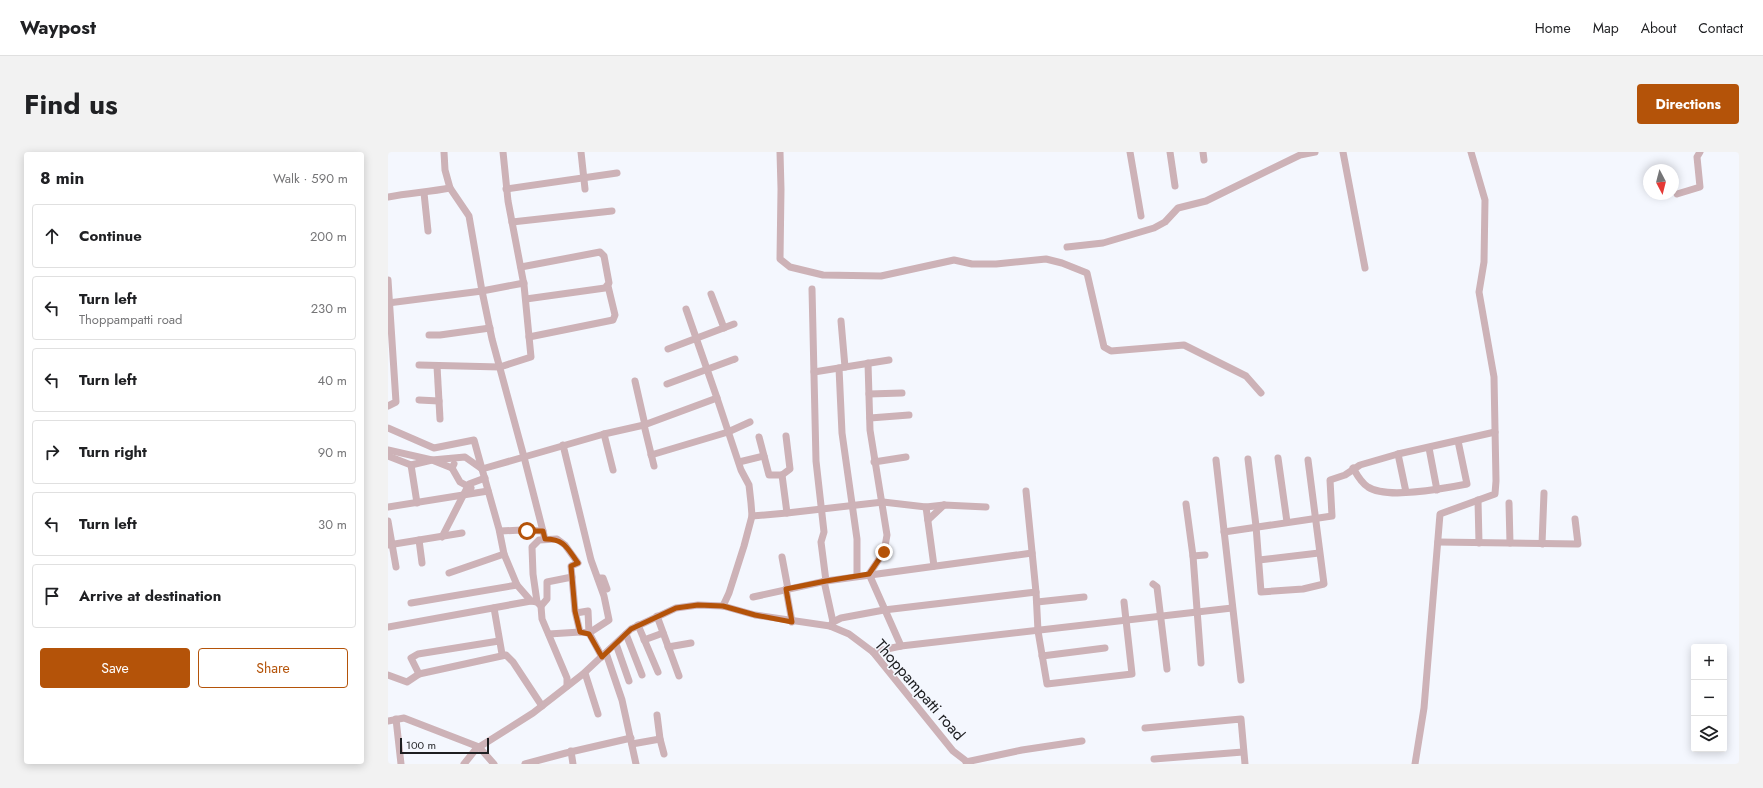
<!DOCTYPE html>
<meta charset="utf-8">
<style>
:root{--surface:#fff;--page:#f2f2f2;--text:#202124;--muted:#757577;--line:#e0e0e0;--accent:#b45309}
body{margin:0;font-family:Jost,sans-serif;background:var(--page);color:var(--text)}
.controls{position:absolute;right:12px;bottom:12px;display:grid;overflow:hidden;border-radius:4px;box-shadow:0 2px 10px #0003}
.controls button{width:36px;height:36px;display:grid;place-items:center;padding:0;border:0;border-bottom:1px solid var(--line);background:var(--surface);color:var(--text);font:20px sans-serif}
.compass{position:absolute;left:1255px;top:12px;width:36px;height:36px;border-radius:50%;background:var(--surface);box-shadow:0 2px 10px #0003;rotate:173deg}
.scale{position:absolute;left:12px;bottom:10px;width:89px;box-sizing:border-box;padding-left:4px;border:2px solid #1d1e21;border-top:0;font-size:11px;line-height:14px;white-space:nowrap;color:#1d1e21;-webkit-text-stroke:3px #f4f7fe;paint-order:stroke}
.stop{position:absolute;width:12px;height:12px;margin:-9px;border:3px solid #b45309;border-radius:50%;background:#fff}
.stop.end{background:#b45309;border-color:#fff;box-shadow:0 1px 4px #0008}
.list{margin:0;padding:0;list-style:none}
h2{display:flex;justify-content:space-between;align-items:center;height:52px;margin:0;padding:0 16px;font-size:17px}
h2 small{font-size:13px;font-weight:400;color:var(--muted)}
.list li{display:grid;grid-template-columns:26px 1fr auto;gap:12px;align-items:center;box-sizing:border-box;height:64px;margin:0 8px 8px;padding:0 8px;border:1px solid var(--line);border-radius:4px}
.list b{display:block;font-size:15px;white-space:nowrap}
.list p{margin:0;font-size:13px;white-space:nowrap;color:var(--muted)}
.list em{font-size:13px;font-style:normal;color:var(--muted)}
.actions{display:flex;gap:8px;padding:12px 16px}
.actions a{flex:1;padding:9px 0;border:1px solid var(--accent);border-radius:4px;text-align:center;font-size:14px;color:var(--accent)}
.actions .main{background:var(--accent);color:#fff}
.icon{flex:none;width:22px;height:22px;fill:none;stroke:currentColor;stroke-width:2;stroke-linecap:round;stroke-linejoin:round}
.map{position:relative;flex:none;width:1351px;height:612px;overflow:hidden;border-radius:4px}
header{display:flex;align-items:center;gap:24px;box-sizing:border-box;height:56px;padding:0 20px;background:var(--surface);border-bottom:1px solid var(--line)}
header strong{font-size:19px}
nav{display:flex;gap:22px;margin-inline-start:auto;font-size:14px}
.intro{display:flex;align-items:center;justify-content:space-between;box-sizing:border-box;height:96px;padding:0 24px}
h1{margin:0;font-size:28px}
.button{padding:10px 18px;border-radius:4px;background:var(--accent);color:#fff;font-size:14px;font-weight:700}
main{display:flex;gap:24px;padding:0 24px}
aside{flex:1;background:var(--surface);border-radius:4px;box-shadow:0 2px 10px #0003}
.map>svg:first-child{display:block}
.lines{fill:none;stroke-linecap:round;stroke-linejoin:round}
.minor{stroke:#cdb2b7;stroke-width:7}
.route{stroke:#b45309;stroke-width:5}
.labels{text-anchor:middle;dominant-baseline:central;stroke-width:3;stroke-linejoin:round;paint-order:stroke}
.street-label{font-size:16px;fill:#1d1e21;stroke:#f4f7fe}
</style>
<header>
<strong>Waypost</strong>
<nav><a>Home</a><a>Map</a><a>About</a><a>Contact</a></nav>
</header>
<div class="intro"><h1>Find us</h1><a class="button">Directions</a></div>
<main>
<aside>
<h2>8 min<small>Walk · 590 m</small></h2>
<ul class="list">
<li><svg class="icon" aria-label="ahead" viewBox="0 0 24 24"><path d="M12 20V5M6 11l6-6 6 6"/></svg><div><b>Continue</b></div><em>200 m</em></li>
<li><svg class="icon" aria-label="left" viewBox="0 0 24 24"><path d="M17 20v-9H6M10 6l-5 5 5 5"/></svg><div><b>Turn left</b><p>Thoppampatti road</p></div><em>230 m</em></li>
<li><svg class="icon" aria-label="left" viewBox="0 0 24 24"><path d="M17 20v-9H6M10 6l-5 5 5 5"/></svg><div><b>Turn left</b></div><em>40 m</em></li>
<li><svg class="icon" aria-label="right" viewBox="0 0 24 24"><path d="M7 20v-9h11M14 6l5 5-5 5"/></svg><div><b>Turn right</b></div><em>90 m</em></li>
<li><svg class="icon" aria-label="left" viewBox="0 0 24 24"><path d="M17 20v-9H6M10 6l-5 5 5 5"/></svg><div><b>Turn left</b></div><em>30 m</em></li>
<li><svg class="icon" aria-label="arrive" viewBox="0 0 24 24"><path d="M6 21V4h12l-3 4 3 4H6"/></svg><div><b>Arrive at destination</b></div></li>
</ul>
<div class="actions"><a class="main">Save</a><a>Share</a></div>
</aside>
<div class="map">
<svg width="1351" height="612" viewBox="0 0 1351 612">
<rect width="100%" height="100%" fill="#f4f7fe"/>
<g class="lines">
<g class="minor">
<path d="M56 0 57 18 62 36 81 64 94 139 104 187 136 305 94 317 111 377 116 402 129 433 143 449 149 450 153 454 154 467 179 526V534"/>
<path d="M193 0 197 37"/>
<path d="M392 0 393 37 392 107 402 115 435 123 493 124 566 108 584 112H608L658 107 674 111 699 121 716 195 723 199 796 193 858 224 873 241"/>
<path d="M742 0 753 64"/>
<path d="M782 0 787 34"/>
<path d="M815 0 816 8"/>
<path d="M955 0 977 116"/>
<path d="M118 37 229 21"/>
<path d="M36 41 40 79"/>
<path d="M1289 42 1312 35 1309 5 1312 0"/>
<path d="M0 45C21 41 41 40 62 36"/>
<path d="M124 70 224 59"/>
<path d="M679 95 715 91 766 76 777 70 790 56 818 49 912 3 927 0"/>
<path d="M133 115 212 100 216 104 221 131 217 136 138 147"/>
<path d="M0 128 8 250 0 254"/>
<path d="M424 137 428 309 436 380 433 390 438 429"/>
<path d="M323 142 336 176"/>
<path d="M0 151 94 139 136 131"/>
<path d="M298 157 329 246"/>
<path d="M453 169 457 215"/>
<path d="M41 183H52L102 176"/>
<path d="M141 185 225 168 227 163 220 134"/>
<path d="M280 197 346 172"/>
<path d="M480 211 482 278 499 383 496 400 481 422 513 494"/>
<path d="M31 213 112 215 143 205 136 133 120 49 115 0"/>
<path d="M49 214 52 267"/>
<path d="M451 216 454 281 469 387V424"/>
<path d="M426 220 501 208"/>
<path d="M247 229 257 273"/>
<path d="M279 232 347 207"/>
<path d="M481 242 514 241"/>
<path d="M31 248 51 249"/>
<path d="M482 266 521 263"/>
<path d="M256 273 266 314"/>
<path d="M0 276 46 296 86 288 94 317"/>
<path d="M216 282 225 318"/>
<path d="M371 285 381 323H394L402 317 398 284"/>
<path d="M175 293 203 408 216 444 221 468 201 481 214 505"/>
<path d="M1041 296 1049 338"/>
<path d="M0 298 44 308 77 305 94 317"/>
<path d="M1010 302 1018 340"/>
<path d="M263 303 340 280 362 270"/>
<path d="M0 304 23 313 44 308 64 316"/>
<path d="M890 306 899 370"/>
<path d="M860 307 868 374 873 440 915 437 936 432 920 308"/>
<path d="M828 308 853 528"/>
<path d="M351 310 376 304"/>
<path d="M486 310 518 305"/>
<path d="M66 312 64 316 72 330 83 336"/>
<path d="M23 313 29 351"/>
<path d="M965 316C969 323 973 331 980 335 999 348 1058 336 1079 332L1070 289"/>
<path d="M394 323 399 361"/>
<path d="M638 339 648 440 650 479 659 532 744 522 736 450"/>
<path d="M1090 348 1091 391"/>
<path d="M1121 351 1122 391"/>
<path d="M798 352 805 404 813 511"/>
<path d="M0 355 100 339"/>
<path d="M538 355 546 414"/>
<path d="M364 364 399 361 495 350 538 355 556 353 598 355"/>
<path d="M540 368 556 353"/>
<path d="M0 369 8 415"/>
<path d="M112 379 134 378 155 379"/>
<path d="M836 380 944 364 942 328 957 323 972 313 1010 302 1107 280"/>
<path d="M54 385 81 332 97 326"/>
<path d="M157 387 136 305 216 282 256 273 329 246 353 318 361 333 363 351 364 364 356 394 341 441 335 454"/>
<path d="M31 388 34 411"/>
<path d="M1050 390 1190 392 1187 367"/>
<path d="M1154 392 1156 341"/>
<path d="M0 393 74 381"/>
<path d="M805 404 817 403"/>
<path d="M394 405 400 437"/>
<path d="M871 408 931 401"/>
<path d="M61 421 116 402"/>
<path d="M210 426H215L219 437"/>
<path d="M436 429 445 470"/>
<path d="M765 432 769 435 779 517"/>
<path d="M398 437 404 470"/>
<path d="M365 445 438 429 644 401"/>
<path d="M149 450 145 422 144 395 151 388 169 387 177 393 190 411 183 414 187 459 192 480 201 481"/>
<path d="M649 450 696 445"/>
<path d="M23 451 129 433"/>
<path d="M153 454 159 447V430L184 425"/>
<path d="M106 456 114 502"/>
<path d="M188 461 200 459 201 481"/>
<path d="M269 464 291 524"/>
<path d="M250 473 270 520"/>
<path d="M442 474 445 470 453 466 496 458 648 440"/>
<path d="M0 475 143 449"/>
<path d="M161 482 192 480"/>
<path d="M238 482 254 523"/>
<path d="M256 488 275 481"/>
<path d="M111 489 30 502 23 506 31 522 118 503 125 510 154 554"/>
<path d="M228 492 241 529"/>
<path d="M280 495 303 491"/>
<path d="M485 500 513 494 844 456"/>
<path d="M218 501 234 548 248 612"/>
<path d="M654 504 717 496"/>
<path d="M197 521 210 562"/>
<path d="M0 523 19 530 31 522"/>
<path d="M269 563 272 587 276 602"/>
<path d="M8 567 13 612"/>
<path d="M0 569 16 566 91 595 106 612"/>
<path d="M757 576 853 567 857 612"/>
<path d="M244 592 272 587"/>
<path d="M183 599 185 612"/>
<path d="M766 607 855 600"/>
<path d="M578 610 634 598 694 589"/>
<path d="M76 612 88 597 145 561 195 522 243 477 288 456 310 453 335 454 367 463 442 474 461 482 485 500 565 599 582 612"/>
<path d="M137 612 178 601 243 586"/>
<path d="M1027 612 1036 556 1052 362 1107 342 1108 329 1106 225 1091 140 1096 110 1097 48 1083 0"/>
</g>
</g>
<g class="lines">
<path class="route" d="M139 379H155L157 387C177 387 179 396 190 411L183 414 187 459 192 480 201 482 214 505 243 477 288 456 310 453 335 454 367 463 404 470 398 437 438 429 481 422 496 400"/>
</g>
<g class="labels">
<g class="street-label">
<text transform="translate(532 538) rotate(49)">Thoppampatti road</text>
</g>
</g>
</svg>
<div class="controls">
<button>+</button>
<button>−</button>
<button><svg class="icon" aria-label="layers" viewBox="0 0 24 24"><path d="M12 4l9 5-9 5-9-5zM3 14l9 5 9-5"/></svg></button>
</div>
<svg class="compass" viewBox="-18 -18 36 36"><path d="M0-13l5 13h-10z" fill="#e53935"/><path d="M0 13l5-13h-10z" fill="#757577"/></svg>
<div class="scale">100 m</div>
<div class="stop" style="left:139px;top:379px"></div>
<div class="stop end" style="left:496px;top:400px"></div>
</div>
</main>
